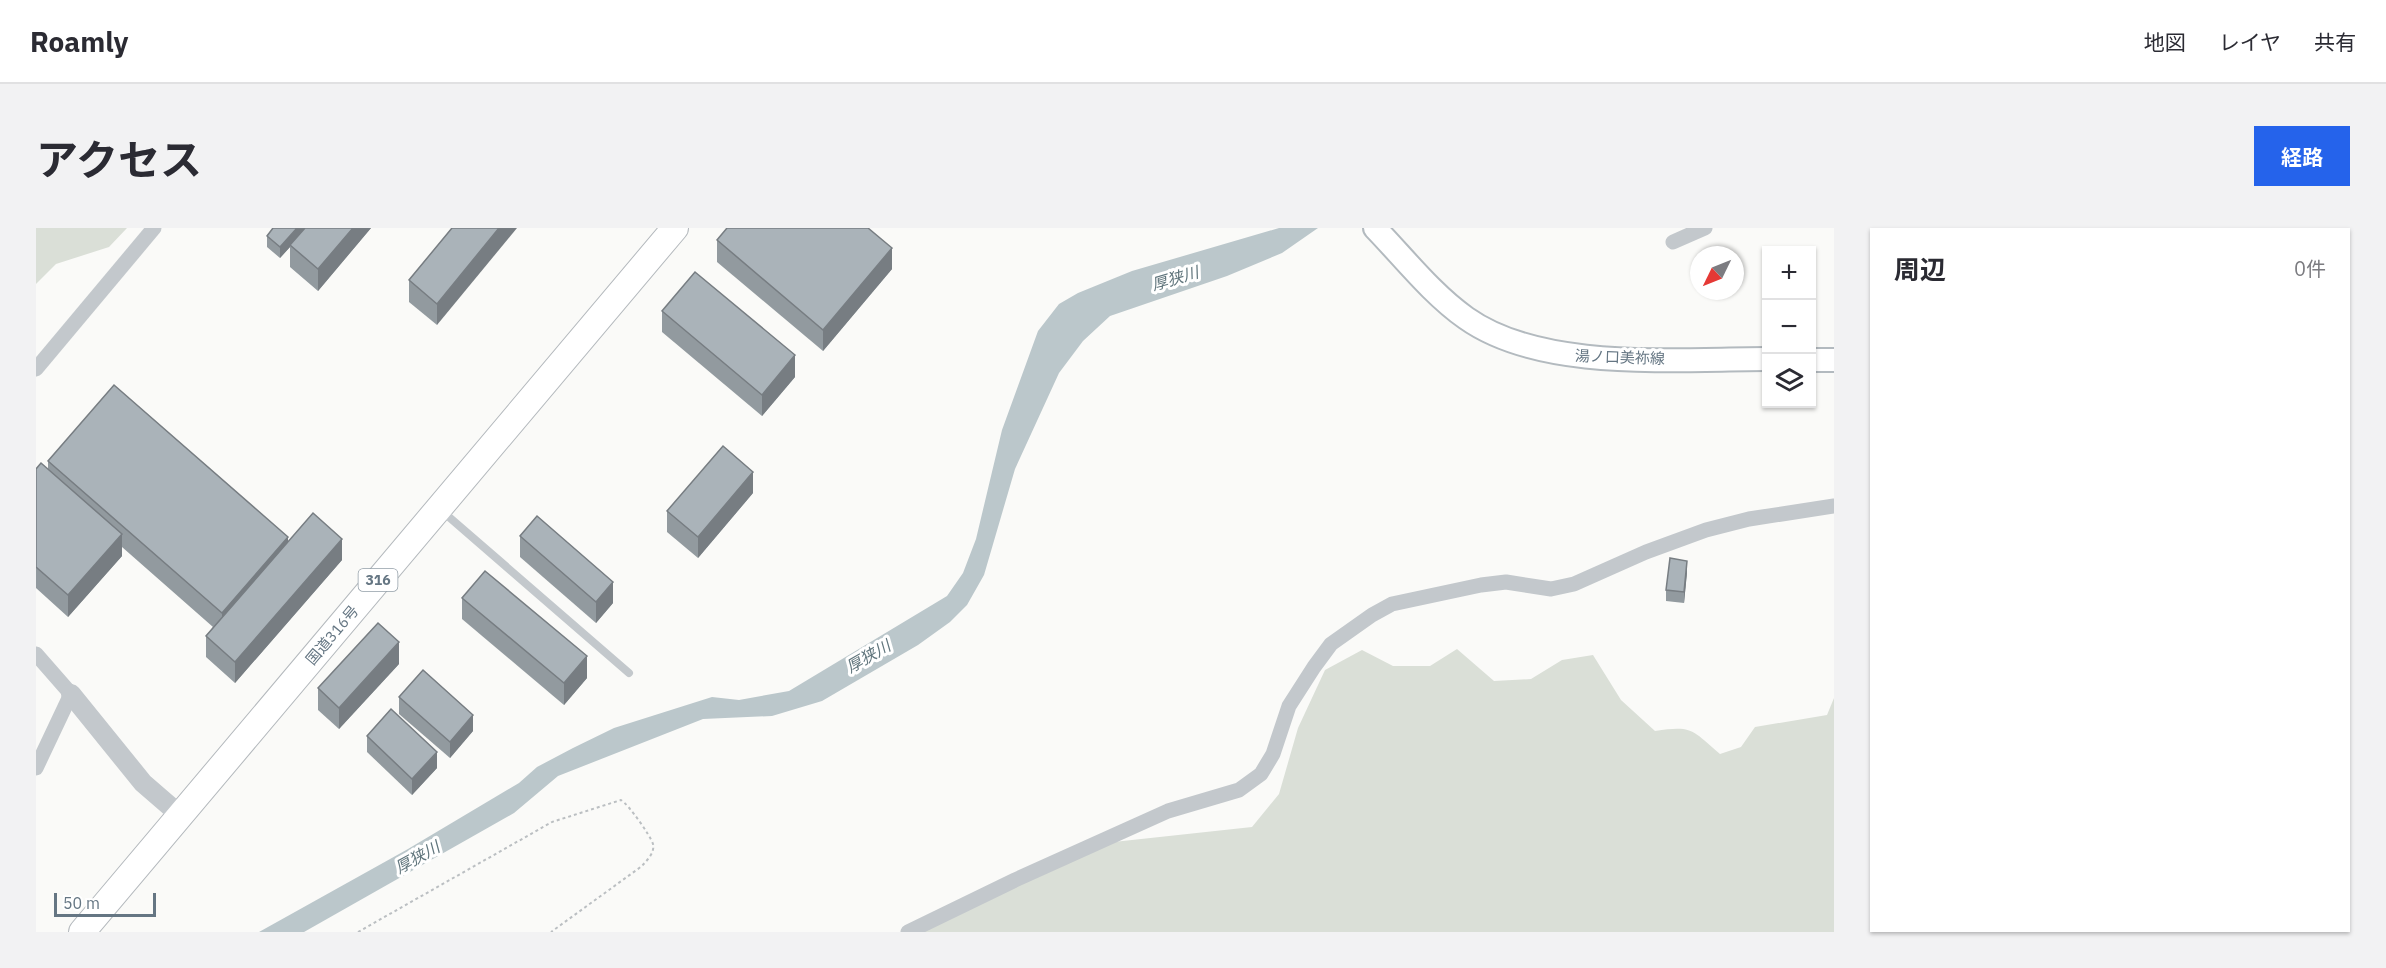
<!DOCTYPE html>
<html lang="ja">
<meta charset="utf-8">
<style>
:root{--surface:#fff;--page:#f2f2f3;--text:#2b2b33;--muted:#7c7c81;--line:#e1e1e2;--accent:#2563eb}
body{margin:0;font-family:"IBM Plex Sans","Noto Sans JP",sans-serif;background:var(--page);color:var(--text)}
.controls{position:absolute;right:18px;top:18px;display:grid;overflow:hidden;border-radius:0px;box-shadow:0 2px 4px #0004}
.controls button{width:54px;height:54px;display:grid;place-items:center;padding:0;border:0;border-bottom:2px solid var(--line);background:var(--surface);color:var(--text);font:30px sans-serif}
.compass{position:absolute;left:1654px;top:18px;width:54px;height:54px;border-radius:50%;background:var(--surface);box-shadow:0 2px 4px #0004;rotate:227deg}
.scale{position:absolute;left:18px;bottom:15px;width:102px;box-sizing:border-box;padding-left:6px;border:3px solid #657683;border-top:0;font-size:16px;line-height:21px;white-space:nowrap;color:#657683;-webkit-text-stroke:4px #fff;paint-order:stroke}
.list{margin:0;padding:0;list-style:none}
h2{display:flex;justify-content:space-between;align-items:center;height:78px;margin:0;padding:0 24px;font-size:26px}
h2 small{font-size:20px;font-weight:400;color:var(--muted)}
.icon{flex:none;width:33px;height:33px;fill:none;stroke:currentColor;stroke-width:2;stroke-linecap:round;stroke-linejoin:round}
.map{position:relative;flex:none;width:1798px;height:704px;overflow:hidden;border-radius:0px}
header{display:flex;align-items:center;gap:36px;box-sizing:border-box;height:84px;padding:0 30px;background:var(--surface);border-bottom:2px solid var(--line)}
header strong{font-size:28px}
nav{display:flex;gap:33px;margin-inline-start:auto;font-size:21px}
.intro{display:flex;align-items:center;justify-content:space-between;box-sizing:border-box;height:144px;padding:0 36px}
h1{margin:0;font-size:42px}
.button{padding:15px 27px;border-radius:0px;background:var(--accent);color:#fff;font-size:21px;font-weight:700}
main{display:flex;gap:36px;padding:0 36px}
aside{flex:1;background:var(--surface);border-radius:0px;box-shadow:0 2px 4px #0004}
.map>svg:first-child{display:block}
.green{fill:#dadfd7}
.water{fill:#bbc7cb}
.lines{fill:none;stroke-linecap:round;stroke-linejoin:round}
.secondary-casing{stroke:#b3babf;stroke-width:26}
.trunk-casing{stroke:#b4b9bd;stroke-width:28}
.path{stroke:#bbbfc2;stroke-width:2;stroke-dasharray:3 3;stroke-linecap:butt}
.service{stroke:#c3c8cc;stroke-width:8}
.minor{stroke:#c3c8cc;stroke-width:15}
.tertiary{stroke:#c3c8cc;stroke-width:20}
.secondary{stroke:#fff;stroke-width:22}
.trunk{stroke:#fff;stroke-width:26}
.wall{fill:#929a9f}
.shaded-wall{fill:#777d82}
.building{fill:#aab3b9;stroke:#777d82;stroke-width:1.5}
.labels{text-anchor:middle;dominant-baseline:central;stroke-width:6;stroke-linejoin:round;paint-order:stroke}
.shield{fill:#fff;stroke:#939fa8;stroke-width:1.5}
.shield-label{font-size:14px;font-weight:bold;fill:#657683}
.street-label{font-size:15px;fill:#657683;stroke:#fff}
.water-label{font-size:16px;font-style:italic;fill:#60757c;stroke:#fff}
</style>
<header>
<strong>Roamly</strong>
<nav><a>地図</a><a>レイヤ</a><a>共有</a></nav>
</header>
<div class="intro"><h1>アクセス</h1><a class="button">経路</a></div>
<main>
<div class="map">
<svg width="1798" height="704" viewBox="0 0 1798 704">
<rect width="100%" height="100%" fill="#fafaf8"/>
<g class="green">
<path d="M0 0H91L73 19 20 36 0 56Z"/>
<path d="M1421 421 1458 453 1495 451 1526 432 1557 427 1585 472 1619 503C1657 497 1656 502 1684 526L1705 519 1719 499 1791 487 1798 470V704H886L1059 616 1216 599 1243 566 1262 500 1289 442 1326 422 1357 438H1394Z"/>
</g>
<path class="water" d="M1243 0H1282L1246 25 1191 48 1074 88 1047 113 1023 145 979 241 948 347 931 377 914 394 882 417 786 473 736 488 667 491 522 548 478 585 268 704H223L372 621 483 555 501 539 537 520 578 500 676 469 703 472 753 463 911 368 927 345 940 311 966 202 1002 103 1023 76 1042 65 1096 43Z"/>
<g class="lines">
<defs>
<g id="secondary">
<path d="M1339 0C1368 30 1396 66 1430 90 1506 144 1641 131 1730 131"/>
<path d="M1776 132H1798"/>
</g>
<path id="trunk" d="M46 704 639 0"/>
</defs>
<use href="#secondary" class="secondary-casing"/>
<use href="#trunk" class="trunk-casing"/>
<path class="path" d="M322 704 516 594 585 572C593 577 614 607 617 616 619 625 611 632 606 638L515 704"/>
<path class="service" d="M406 283 593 445"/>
<g class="minor">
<path d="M1637 14 1669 0"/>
<path d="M0 141 118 0"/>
<path d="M0 426 35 466 0 540"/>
<path d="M872 704 979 652 1132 583 1203 562 1225 546 1237 526 1253 478 1278 439 1295 416 1336 387 1356 376 1445 357 1470 354 1515 361 1538 356 1610 324 1670 302 1713 291 1798 278"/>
</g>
<path class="tertiary" d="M35 466 107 555 144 587"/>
<use href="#secondary" class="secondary"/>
<use href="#trunk" class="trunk"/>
</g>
<g class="wall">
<path d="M335 0 282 63 254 39V19L244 30 231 19V8Z"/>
<path d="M416 0 401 97 373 74V52Z"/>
<path d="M681 12 856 41 787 123 681 34Z"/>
<path d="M626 83 759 149 726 188 626 104Z"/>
<path d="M12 233 252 313 306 332 199 455 170 429V408L177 399 86 319V328L32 389 0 360V241H12Z"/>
<path d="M717 265 662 330 631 304V283Z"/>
<path d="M484 308 577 375 560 395 484 329Z"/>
<path d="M1651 344 1648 375 1630 373V362Z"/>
<path d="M426 370 551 450 528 477 426 391Z"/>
<path d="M363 436 303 501 282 482V460Z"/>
<path d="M363 469 437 503 414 530 363 486Z"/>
<path d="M331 508 401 540 376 567 331 524Z"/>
</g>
<g class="shaded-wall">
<path d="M261 0H270L254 17V19L244 30V19Z"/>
<path d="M317 0H335L282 63V41Z"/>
<path d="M463 0H481L401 97V76Z"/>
<path d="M856 20V41L787 123V102Z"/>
<path d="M759 127V149L726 188V167Z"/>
<path d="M717 244V265L662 330V309Z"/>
<path d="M86 306V328L32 389V367Z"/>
<path d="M252 309V330L186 406V385Z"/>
<path d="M306 311V332L199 455V434Z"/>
<path d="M1651 333V344L1648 375V364Z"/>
<path d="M577 354V375L560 395V374Z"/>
<path d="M363 414V436L303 501V480Z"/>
<path d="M551 428V450L528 477V455Z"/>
<path d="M437 487V503L414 530V514Z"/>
<path d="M401 524V540L376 567V551Z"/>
</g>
<g class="building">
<path d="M237 0H261L244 19 231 8Z"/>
<path d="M269 0H317L282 41 254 17Z"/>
<path d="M416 0H463L401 76 373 52Z"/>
<path d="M691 0H832L856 20 787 102 681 12Z"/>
<path d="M659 44 759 127 726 167 626 83Z"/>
<path d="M78 157 252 309 186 385 12 233Z"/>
<path d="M687 218 717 244 662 309 631 283Z"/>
<path d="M5 235 86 306 32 367 0 339V241Z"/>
<path d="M277 285 306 311 199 434 170 408Z"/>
<path d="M501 288 577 354 560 374 484 308Z"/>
<path d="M1634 330 1651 333 1648 364 1630 362Z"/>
<path d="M449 343 551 428 528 455 426 370Z"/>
<path d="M342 395 363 414 303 480 282 460Z"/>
<path d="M387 442 437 487 414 514 363 469Z"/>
<path d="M355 481 401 524 376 551 331 508Z"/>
</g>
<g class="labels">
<rect class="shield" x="322.5" y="341" width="39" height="22" rx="4.5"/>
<g class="shield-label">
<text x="342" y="352">316</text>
</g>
<g class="street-label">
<text transform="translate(1584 129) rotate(2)">湯ノ口美祢線</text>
<text transform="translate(296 407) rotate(-50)">国道316号</text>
</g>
<g class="water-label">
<text transform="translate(1139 50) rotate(-16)">厚狭川</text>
<text transform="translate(832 428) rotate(-30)">厚狭川</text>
<text transform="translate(381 629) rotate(-29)">厚狭川</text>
</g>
</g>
</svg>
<div class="controls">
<button>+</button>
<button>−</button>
<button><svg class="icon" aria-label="layers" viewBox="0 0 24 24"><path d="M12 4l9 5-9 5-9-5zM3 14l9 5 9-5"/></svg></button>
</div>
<svg class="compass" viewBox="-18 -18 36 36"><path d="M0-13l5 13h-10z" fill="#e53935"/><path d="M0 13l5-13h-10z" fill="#7c7c81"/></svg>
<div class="scale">50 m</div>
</div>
<aside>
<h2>周辺<small>0件</small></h2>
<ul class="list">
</ul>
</aside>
</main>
